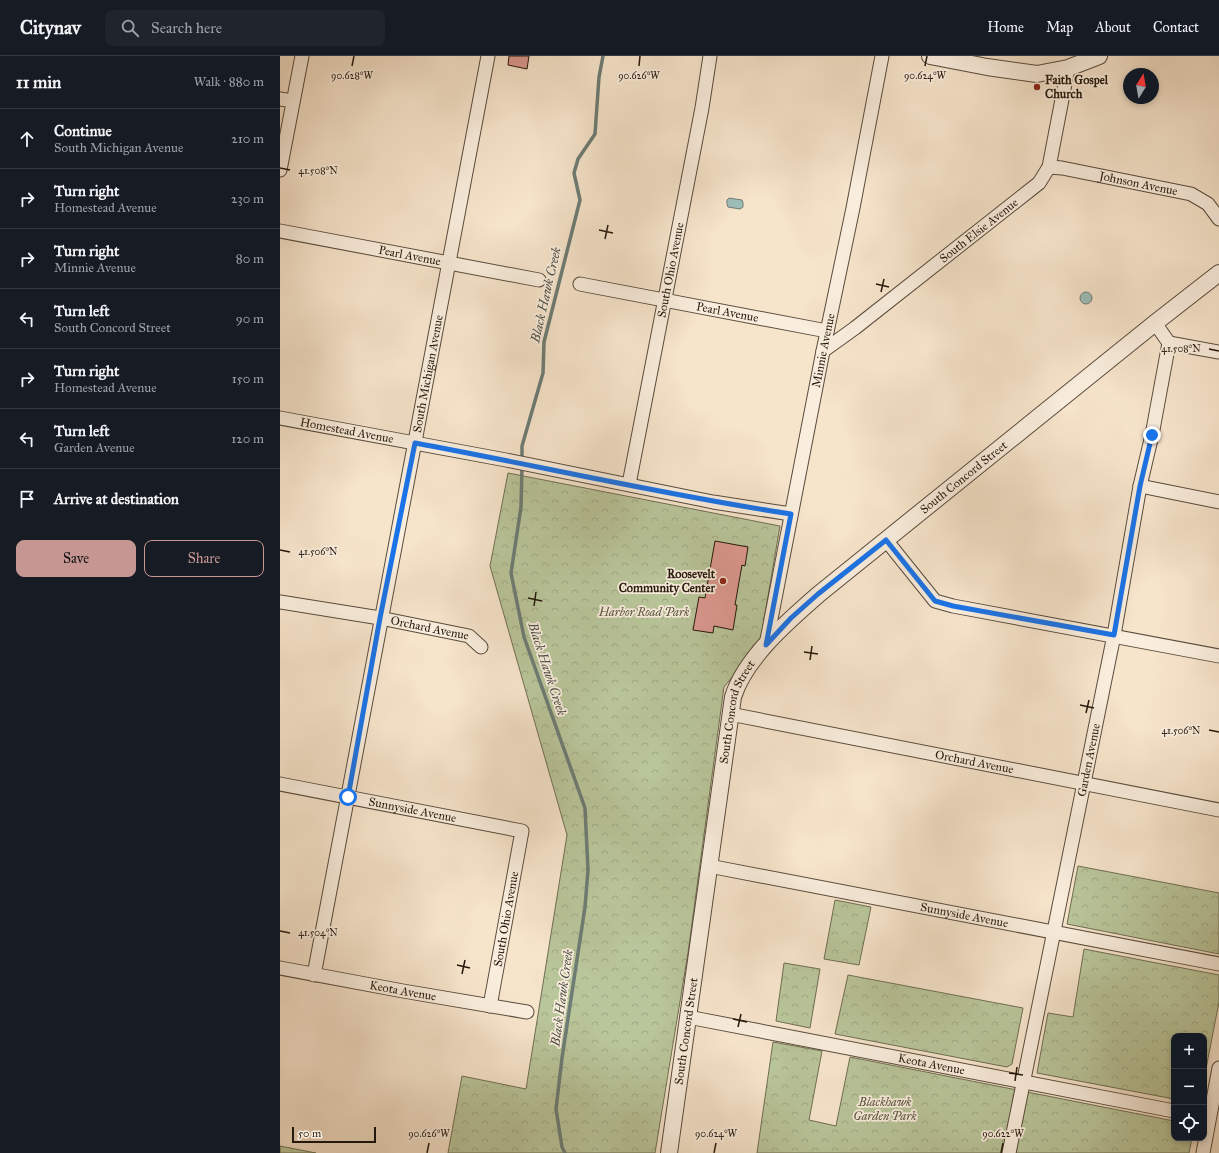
<!DOCTYPE html>
<meta charset="utf-8">
<style>
:root{--surface:#171b24;--page:#20242c;--text:#f1f3f6;--muted:#9ea1a6;--line:#363941;--accent:#c59692}
body{margin:0;font-family:"IM FELL Great Primer",serif;background:var(--page);color:var(--text)}
.controls{position:absolute;right:12px;bottom:12px;display:grid;overflow:hidden;border-radius:8px;box-shadow:0 2px 6px #0003}
.controls button{width:36px;height:36px;display:grid;place-items:center;padding:0;border:0;border-bottom:1px solid var(--line);background:var(--surface);color:var(--text);font:20px sans-serif}
.compass{position:absolute;left:843px;top:12px;width:36px;height:36px;border-radius:50%;background:var(--surface);box-shadow:0 2px 6px #0003;rotate:11deg}
.scale{position:absolute;left:12px;bottom:10px;width:84px;box-sizing:border-box;padding-left:4px;border:2px solid #25180c;border-top:0;font-size:11px;line-height:14px;white-space:nowrap;color:#25180c;-webkit-text-stroke:3px #f9eddd;paint-order:stroke}
.stop{position:absolute;width:12px;height:12px;margin:-9px;border:3px solid #1a73e8;border-radius:50%;background:#fff}
.stop.end{background:#1a73e8;border-color:#fff;box-shadow:0 1px 4px #0008}
.list{margin:0;padding:0;list-style:none}
h2{display:flex;justify-content:space-between;align-items:center;height:52px;margin:0;padding:0 16px;font-size:17px}
h2 small{font-size:13px;font-weight:400;color:var(--muted)}
.list li{display:grid;grid-template-columns:26px 1fr auto;gap:12px;align-items:center;box-sizing:border-box;height:60px;padding:0 16px;border-top:1px solid var(--line)}
.list b{display:block;font-size:15px;white-space:nowrap}
.list p{margin:0;font-size:13px;white-space:nowrap;color:var(--muted)}
.list em{font-size:13px;font-style:normal;color:var(--muted)}
.actions{display:flex;gap:8px;padding:12px 16px}
.actions a{flex:1;padding:9px 0;border:1px solid var(--accent);border-radius:8px;text-align:center;font-size:14px;color:var(--accent)}
.actions .main{background:var(--accent);color:#111}
.icon{flex:none;width:22px;height:22px;fill:none;stroke:currentColor;stroke-width:2;stroke-linecap:round;stroke-linejoin:round}
.map{position:relative;flex:none;width:939px;height:1097px;overflow:hidden}
header{display:flex;align-items:center;gap:24px;box-sizing:border-box;height:56px;padding:0 20px;background:var(--surface);border-bottom:1px solid var(--line)}
header strong{font-size:19px}
nav{display:flex;gap:22px;margin-inline-start:auto;font-size:14px}
.search{width:280px;height:36px;background:var(--page);display:flex;align-items:center;gap:10px;box-sizing:border-box;padding:0 14px;border-radius:8px;color:var(--muted);font-size:15px}
main{display:flex}
aside{flex:1;background:var(--surface)}
.map>svg:first-child{display:block}
.park{fill:url(#park-crowns);stroke:#6f6e53}
.water{fill:#9dbeb9;stroke:#6d7c74}
.lines{fill:none;stroke-linecap:round;stroke-linejoin:round}
.stream{stroke:#6d7c74;stroke-width:3.5}
.building{fill:#db988f;stroke:#25180c}
.minor-casing{stroke:#594b3c;stroke-width:15}
.tertiary-casing{stroke:#594b3c;stroke-width:18}
.minor{stroke:#f9eddd;stroke-width:13}
.tertiary{stroke:#f9eddd;stroke-width:16}
.route{stroke:#1a73e8;stroke-width:5}
.ticks{fill:none;stroke:#25180c;stroke-width:1.5}
.poi-dot{fill:#8f2418;stroke:#f9eddd;stroke-width:1.5}
.labels{text-anchor:middle;dominant-baseline:central;stroke-width:3.5;stroke-linejoin:round;paint-order:stroke}
.poi-label{font-size:12px;font-weight:bold;fill:#25180c;stroke:#f9eddd;text-anchor:start}
.street-label{font-size:12px;fill:#25180c;stroke:#f9eddd}
.park-label{font-size:12px;font-style:italic;fill:#59553e;stroke:#f9eddd}
.water-label{font-size:13px;font-style:italic;fill:#4f5249;stroke:#f9eddd}
.ticks-label{font-size:10px;text-anchor:middle;fill:#25180c;stroke:#f9eddd;stroke-width:3.5;stroke-linejoin:round;paint-order:stroke}
</style>
<header>
<strong>Citynav</strong>
<div class="search"><svg class="icon" aria-label="search" viewBox="0 0 24 24"><circle cx="10" cy="10" r="6"/><path d="M15 15l6 6"/></svg>Search here</div>
<nav><a>Home</a><a>Map</a><a>About</a><a>Contact</a></nav>
</header>
<main>
<aside>
<h2>11 min<small>Walk · 880 m</small></h2>
<ul class="list">
<li><svg class="icon" aria-label="ahead" viewBox="0 0 24 24"><path d="M12 20V5M6 11l6-6 6 6"/></svg><div><b>Continue</b><p>South Michigan Avenue</p></div><em>210 m</em></li>
<li><svg class="icon" aria-label="right" viewBox="0 0 24 24"><path d="M7 20v-9h11M14 6l5 5-5 5"/></svg><div><b>Turn right</b><p>Homestead Avenue</p></div><em>230 m</em></li>
<li><svg class="icon" aria-label="right" viewBox="0 0 24 24"><path d="M7 20v-9h11M14 6l5 5-5 5"/></svg><div><b>Turn right</b><p>Minnie Avenue</p></div><em>80 m</em></li>
<li><svg class="icon" aria-label="left" viewBox="0 0 24 24"><path d="M17 20v-9H6M10 6l-5 5 5 5"/></svg><div><b>Turn left</b><p>South Concord Street</p></div><em>90 m</em></li>
<li><svg class="icon" aria-label="right" viewBox="0 0 24 24"><path d="M7 20v-9h11M14 6l5 5-5 5"/></svg><div><b>Turn right</b><p>Homestead Avenue</p></div><em>150 m</em></li>
<li><svg class="icon" aria-label="left" viewBox="0 0 24 24"><path d="M17 20v-9H6M10 6l-5 5 5 5"/></svg><div><b>Turn left</b><p>Garden Avenue</p></div><em>120 m</em></li>
<li><svg class="icon" aria-label="arrive" viewBox="0 0 24 24"><path d="M6 21V4h12l-3 4 3 4H6"/></svg><div><b>Arrive at destination</b></div></li>
</ul>
<div class="actions"><a class="main">Save</a><a>Share</a></div>
</aside>
<div class="map">
<svg width="939" height="1097" viewBox="0 0 939 1097">
<defs>
<pattern id="park-crowns" width="20" height="18" patternUnits="userSpaceOnUse"><rect width="20" height="18" fill="#b9c59a"/><path d="M2 6a3 3 0 1 1 6 0M12 15a3 3 0 1 1 6 0" fill="none" stroke="#9fa884"/></pattern>
</defs>
<rect width="100%" height="100%" fill="#f6e4cb"/>
<filter id="stains"><feTurbulence type="fractalNoise" baseFrequency=".005" numOctaves="4"/><feColorMatrix values="0 0 0 0 .2 0 0 0 0 .09 0 0 0 0 .02 0 0 0 .5 -.17"/></filter>
<radialGradient id="worn" r=".72"><stop offset=".6" stop-color="#630" stop-opacity="0"/><stop offset="1" stop-color="#630" stop-opacity=".3"/></radialGradient>
<g class="park">
<path d="M228 417 500 470 480 587 444 631 408 897 375 1097H168L182 1020 246 1033 287 779 210 510Z"/>
<path d="M798 810 939 837V898L787 868Z"/>
<path d="M555 844 591 851 579 909 544 903Z"/>
<path d="M804 893 939 919V946L924 1023V980H894V1043L757 1017 768 957 793 961Z"/>
<path d="M504 907 540 913 530 972 496 965Z"/>
<path d="M568 919 743 952 732 1008 727 1011 555 978Z"/>
<path d="M493 986 542 995 529 1064 556 1070 570 1001 894 1065V1082H912L909 1097H477Z"/>
<path d="M0 1090 36 1097H0Z"/>
</g>
<g class="water">
<path d="M449 142 462 144 463 147V151L460 153 448 151 447 148V144Z"/>
<circle cx="806" cy="242" r="6"/>
</g>
<g class="lines">
<g class="stream">
<path d="M242 404V390L263 317 264 286 300 144 294 117 298 103 315 78 319 21 323 0"/>
<path d="M242 410 241 451 231 517 244 581 305 752 308 814 305 851 282 1002 276 1053 282 1091 285 1097"/>
</g>
</g>
<g class="building">
<path d="M229 0H249L247 13 228 9Z"/>
<path d="M435 485 468 491 465 510 462 509 455 549H457L453 574 434 570 433 577 413 574 419 541 425 542Z"/>
</g>
<g class="lines">
<defs>
<g id="minor">
<path d="M0 43 13 45"/>
<path id="s1" d="M769 111 782 112 911 138 928 148 939 163"/>
<path d="M0 114 22 0"/>
<path id="s2" d="M0 175 259 224"/>
<path id="s3" d="M300 228 547 275"/>
<path d="M889 287 939 296"/>
<path id="s4" d="M543 295 575 272 759 127 769 111 788 12"/>
<path id="s5" d="M0 362 226 404 433 446 511 458"/>
<path id="s6" d="M349 428 422 52 430 0"/>
<path d="M860 430 939 446"/>
<path d="M606 484 655 545 673 550 939 600"/>
<path id="s7" d="M0 546 100 562 189 580 201 591"/>
<path id="s8" d="M486 589 543 295 573 152 602 0"/>
<path id="s9" d="M450 658 939 754"/>
<path id="s10" d="M0 728 242 775 210 950"/>
<path id="s11" d="M429 810 939 908"/>
<path id="s12" d="M0 912 123 935 247 956"/>
<path id="s13" d="M34 919 208 0"/>
<path id="s14" d="M408 961 894 1055"/>
<path id="s15" d="M729 1097 834 579 860 430 872 379 889 287 875 267"/>
<path d="M923 1097 939 1012"/>
</g>
<g id="tertiary">
<path d="M650 0 707 11 757 18 788 12 819 0"/>
<path id="s16" d="M389 1097 453 641C465 602 509 564 539 538L875 267 939 217"/>
</g>
</defs>
<use href="#minor" class="minor-casing"/>
<use href="#tertiary" class="tertiary-casing"/>
<use href="#minor" class="minor"/>
<use href="#tertiary" class="tertiary"/>
</g>
<g class="lines">
<path class="route" d="M68 741 100 562 135 387C260 410 385 439 511 458L486 589 511 562 538 538 606 484 655 545 673 550 834 579 860 430 872 379"/>
</g>
<path class="ticks" d="M72 10 74 0M359 10 360 0M645 10 647 0M0 112 10 114M319 174 333 177M325 183 328 169M596 228 609 231M601 236 604 223M929 293 939 295M0 494 10 496M248 542 262 545M254 550 256 536M524 596 538 598M530 604 532 590M800 649 814 652M806 657 809 644M929 674 939 676M0 875 10 877M177 909 190 912M182 918 185 904M453 963 467 966M458 971 461 958M729 1017 743 1019M735 1025 737 1011M147 1097 149 1087M434 1097 436 1087M721 1097 723 1087"/>
<g class="poi-dot">
<circle cx="757" cy="31" r="4"/>
<circle cx="443" cy="525" r="4"/>
</g>
<g class="labels">
<g class="poi-label">
<text x="765" y="24">Faith Gospel<tspan x="765" dy="14">Church</tspan></text>
<text x="435" y="518" text-anchor="end">Roosevelt<tspan x="435" dy="14">Community Center</tspan></text>
</g>
<g class="street-label">
<text stroke="none"><textPath href="#s1" startOffset="91">Johnson Avenue</textPath></text>
<text stroke="none"><textPath href="#s4" startOffset="197">South Elsie Avenue</textPath></text>
<text stroke="none"><textPath href="#s2" startOffset="132">Pearl Avenue</textPath></text>
<text stroke="none"><textPath href="#s6" startOffset="218">South Ohio Avenue</textPath></text>
<text stroke="none"><textPath href="#s3" startOffset="150">Pearl Avenue</textPath></text>
<text stroke="none"><textPath href="#s8" startOffset="300">Minnie Avenue</textPath></text>
<text stroke="none"><textPath href="#s13" startOffset="612">South Michigan Avenue</textPath></text>
<text stroke="none"><textPath href="#s5" startOffset="68">Homestead Avenue</textPath></text>
<text stroke="none"><textPath href="#s16" startOffset="782">South Concord Street</textPath></text>
<text stroke="none"><textPath href="#s7" startOffset="152">Orchard Avenue</textPath></text>
<text stroke="none"><textPath href="#s16" startOffset="447">South Concord Street</textPath></text>
<text stroke="none"><textPath href="#s15" startOffset="401">Garden Avenue</textPath></text>
<text stroke="none"><textPath href="#s9" startOffset="249">Orchard Avenue</textPath></text>
<text stroke="none"><textPath href="#s10" startOffset="135">Sunnyside Avenue</textPath></text>
<text stroke="none"><textPath href="#s11" startOffset="260">Sunnyside Avenue</textPath></text>
<text transform="translate(226 863) rotate(-80)">South Ohio Avenue</text>
<text stroke="none"><textPath href="#s12" startOffset="125">Keota Avenue</textPath></text>
<text stroke="none"><textPath href="#s16" startOffset="123">South Concord Street</textPath></text>
<text stroke="none"><textPath href="#s14" startOffset="248">Keota Avenue</textPath></text>
</g>
<g class="park-label">
<text x="364" y="556">Harbor Road Park</text>
<text x="605" y="1046">Blackhawk<tspan x="605" dy="14">Garden Park</tspan></text>
</g>
<g class="water-label">
<text transform="translate(266 239) rotate(-77)">Black Hawk Creek</text>
<text transform="translate(267 613) rotate(72)">Black Hawk Creek</text>
<text transform="translate(282 942) rotate(-82)">Black Hawk Creek</text>
</g>
</g>
<g class="ticks-label">
<text x="359" y="23">90.626°W</text>
<text x="645" y="23">90.624°W</text>
<text x="72" y="23">90.628°W</text>
<text x="38" y="118">41.508°N</text>
<text x="901" y="296">41.508°N</text>
<text x="38" y="499">41.506°N</text>
<text x="901" y="678">41.506°N</text>
<text x="38" y="880">41.504°N</text>
<text x="149" y="1081">90.626°W</text>
<text x="436" y="1081">90.624°W</text>
<text x="723" y="1081">90.622°W</text>
</g>
<rect width="100%" height="100%" filter="url(#stains)"/>
<rect width="100%" height="100%" fill="url(#worn)"/>
</svg>
<div class="controls">
<button>+</button>
<button>−</button>
<button><svg class="icon" aria-label="locate" viewBox="0 0 24 24"><circle cx="12" cy="12" r="6"/><path d="M12 2v4M12 18v4M2 12h4M18 12h4"/></svg></button>
</div>
<svg class="compass" viewBox="-18 -18 36 36"><path d="M0-13l5 13h-10z" fill="#e53935"/><path d="M0 13l5-13h-10z" fill="#9ea1a6"/></svg>
<div class="scale">50 m</div>
<div class="stop" style="left:68px;top:741px"></div>
<div class="stop end" style="left:872px;top:379px"></div>
</div>
</main>
